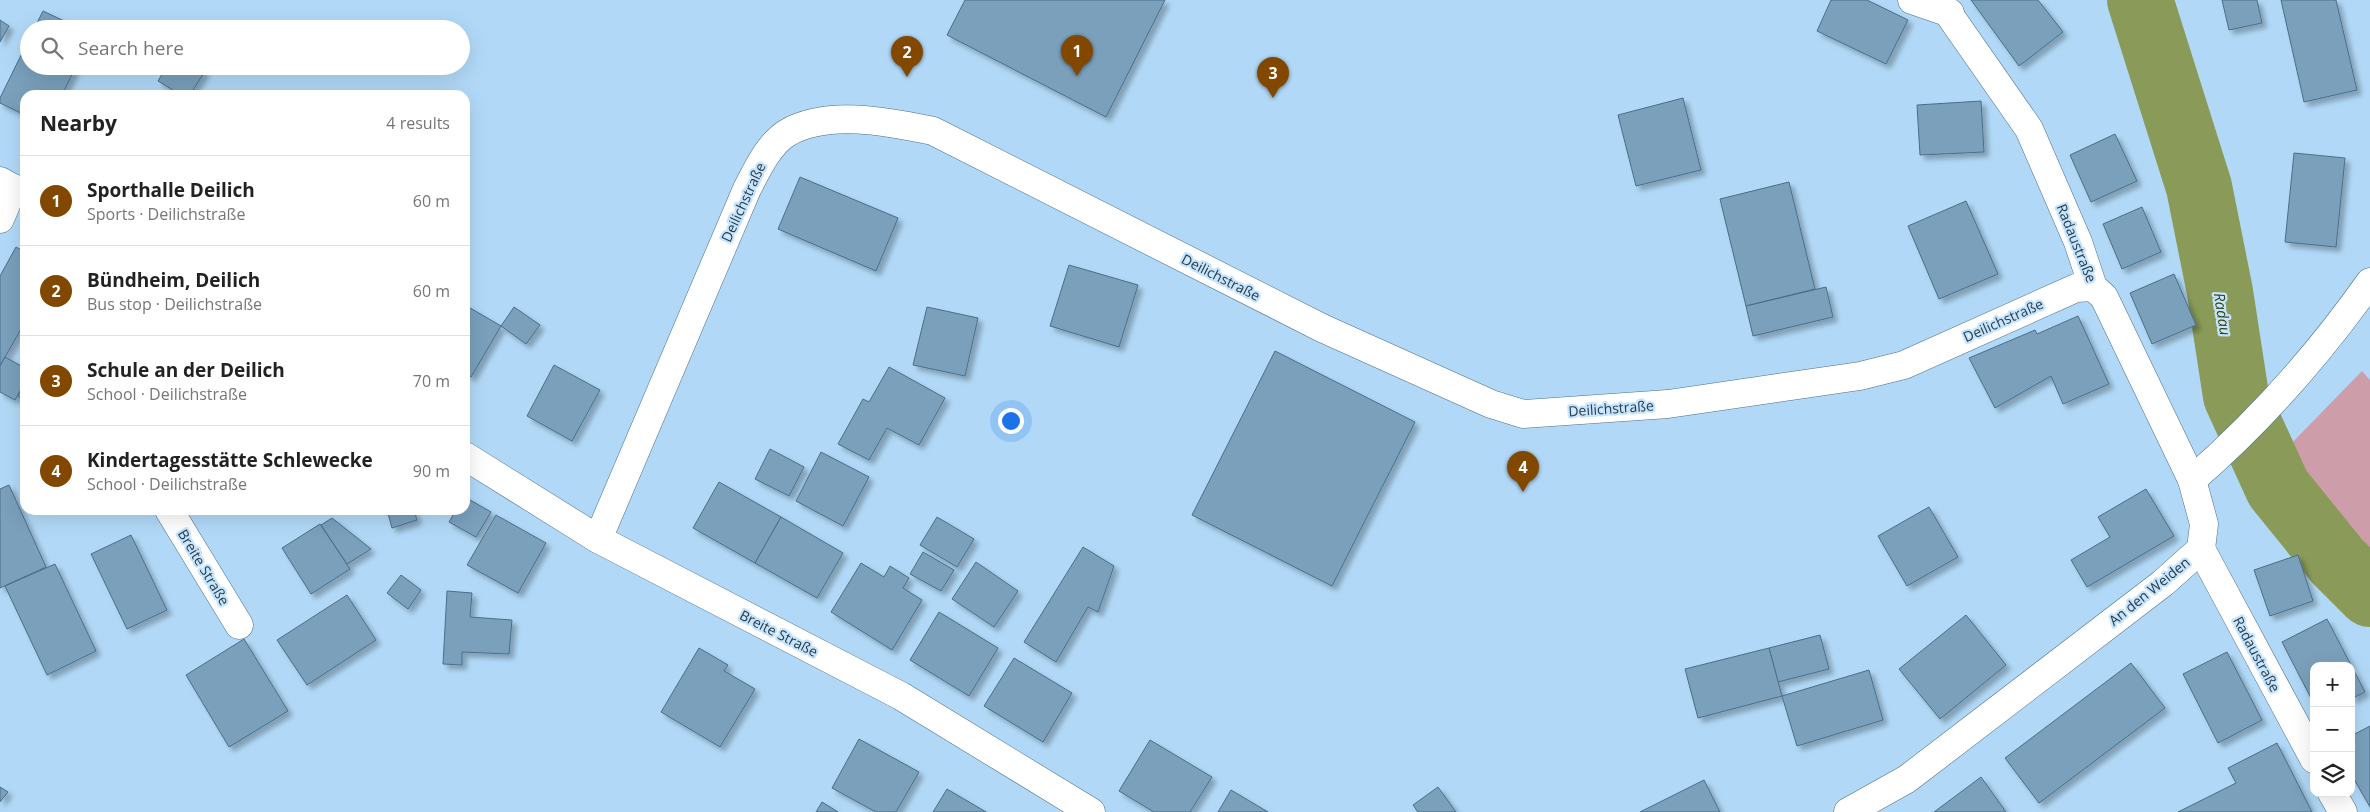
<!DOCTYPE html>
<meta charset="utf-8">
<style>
:root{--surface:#fff;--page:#f2f2f2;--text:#222;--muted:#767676;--line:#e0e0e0;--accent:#834800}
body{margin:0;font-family:"Open Sans",sans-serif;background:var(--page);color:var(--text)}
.controls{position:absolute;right:15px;bottom:15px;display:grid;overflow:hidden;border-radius:10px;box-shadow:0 5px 20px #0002}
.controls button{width:45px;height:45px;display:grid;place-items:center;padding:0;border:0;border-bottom:1px solid var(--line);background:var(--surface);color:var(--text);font:25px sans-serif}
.you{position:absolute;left:1010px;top:420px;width:18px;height:18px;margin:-12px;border:4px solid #fff;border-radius:50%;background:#1a73e8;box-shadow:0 0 0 8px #1a73e833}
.badge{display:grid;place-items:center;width:32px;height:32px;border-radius:50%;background:var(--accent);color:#fff;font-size:16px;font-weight:700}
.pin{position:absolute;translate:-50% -41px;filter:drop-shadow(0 1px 2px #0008)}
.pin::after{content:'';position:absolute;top:26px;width:18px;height:15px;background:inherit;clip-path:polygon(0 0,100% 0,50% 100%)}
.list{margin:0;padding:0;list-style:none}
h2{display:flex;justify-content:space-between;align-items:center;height:65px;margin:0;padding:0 20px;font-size:21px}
h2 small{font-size:16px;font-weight:400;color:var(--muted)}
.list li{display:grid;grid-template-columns:32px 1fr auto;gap:15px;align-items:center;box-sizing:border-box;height:90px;padding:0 20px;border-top:1px solid var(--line)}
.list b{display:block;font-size:19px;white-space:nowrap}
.list p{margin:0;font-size:16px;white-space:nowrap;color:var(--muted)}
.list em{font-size:16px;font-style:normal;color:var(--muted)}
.icon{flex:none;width:28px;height:28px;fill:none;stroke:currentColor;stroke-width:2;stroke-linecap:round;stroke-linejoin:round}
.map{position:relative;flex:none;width:2370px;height:812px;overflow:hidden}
.search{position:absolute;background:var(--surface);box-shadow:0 5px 20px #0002;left:20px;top:20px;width:450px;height:55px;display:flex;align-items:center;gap:12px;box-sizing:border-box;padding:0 18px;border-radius:28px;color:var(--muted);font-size:19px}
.panel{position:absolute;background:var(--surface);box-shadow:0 5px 20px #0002;left:20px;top:90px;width:450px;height:425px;border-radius:15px}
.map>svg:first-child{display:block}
.green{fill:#cd9daa}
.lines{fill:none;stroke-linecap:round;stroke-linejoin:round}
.river{stroke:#8a9b59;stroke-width:66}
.building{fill:#7aa0bc;stroke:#496e89;filter:url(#shadow)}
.minor-casing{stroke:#4a6e89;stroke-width:29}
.tertiary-casing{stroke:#4a6e89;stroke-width:29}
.minor{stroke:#fff;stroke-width:28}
.tertiary{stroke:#fff;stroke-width:28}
.labels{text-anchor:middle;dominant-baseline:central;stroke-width:4.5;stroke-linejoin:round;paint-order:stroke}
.street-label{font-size:14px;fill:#2b3b47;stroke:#c5e5fe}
.water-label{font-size:15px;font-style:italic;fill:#35400e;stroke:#c5e5fe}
</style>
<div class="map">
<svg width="2370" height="812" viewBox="0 0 2370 812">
<defs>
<filter id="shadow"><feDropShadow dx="4.5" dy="4.5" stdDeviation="2.5" flood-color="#0004"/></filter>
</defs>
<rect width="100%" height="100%" fill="#b1d9f7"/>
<path class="green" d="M2362 371 2370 380V568L2354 552 2282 453Z"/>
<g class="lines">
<path class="river" d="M2140 0 2199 187 2220 292 2236 396 2278 488 2337 561 2370 594"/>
</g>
<g class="building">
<path d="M965 0H1165L1106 117 947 35Z"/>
<path d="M1831 0H1867L1908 20 1886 64 1817 31Z"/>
<path d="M1971 0H2038L2063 32 2019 66Z"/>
<path d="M2222 0H2257L2262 23 2229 30Z"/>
<path d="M2281 0H2336L2357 90 2304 102Z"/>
<path d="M43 11 81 29H34Z"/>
<path d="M0 20 9 26 0 42Z"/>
<path d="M29 39V66H76L62 95H25V115L0 103V98Z"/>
<path d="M167 66H197L205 71 190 95H181L158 81Z"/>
<path d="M1683 98 1701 170 1636 186 1618 115Z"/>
<path d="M1981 101 1984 152 1920 155 1917 105Z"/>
<path d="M2115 134 2137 181 2091 202 2070 155Z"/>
<path d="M2294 153 2345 158 2336 247 2285 242Z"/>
<path d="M800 177 898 218 876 271 778 229Z"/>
<path d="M1789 182 1815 289 1746 306 1720 199Z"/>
<path d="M1966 201 1998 274 1939 299 1908 226Z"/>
<path d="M2142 207 2161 252 2122 269 2103 224Z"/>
<path d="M16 247 25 252V322L0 366V276Z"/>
<path d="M1069 265 1138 285 1119 347 1050 326Z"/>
<path d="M2174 274 2196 325 2152 344 2130 293Z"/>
<path d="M1826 287 1833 317 1753 336 1746 306Z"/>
<path d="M465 305 501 326 471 377 465 373Z"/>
<path d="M514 307 540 325 526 344 501 326Z"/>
<path d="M927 307 978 318 965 376 913 365Z"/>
<path d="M2078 316 2109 384 2063 404 2051 376 1995 408 1969 358 2035 330 2037 334Z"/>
<path d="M1275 351 1415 422 1332 586 1192 515Z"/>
<path d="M5 357 25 368V382L15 400 0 392V366Z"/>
<path d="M554 365 600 390 572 441 527 416Z"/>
<path d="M889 367 945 398 919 445 887 428 869 460 838 444 863 399 869 402Z"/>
<path d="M25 382V400L18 396Z"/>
<path d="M770 449 804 467 789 496 755 479Z"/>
<path d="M821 452 869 477 843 526 796 501Z"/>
<path d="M719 482 781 517 755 563 693 528Z"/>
<path d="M9 485 46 567 0 588V489Z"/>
<path d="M2146 489 2174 536 2087 587 2071 560 2110 537 2098 517Z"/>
<path d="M465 497 491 512 476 537 449 522 456 510H465Z"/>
<path d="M1929 507 1958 557 1907 586 1878 536Z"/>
<path d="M387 510H414L417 520 392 528Z"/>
<path d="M496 515 546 543 518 593 467 565Z"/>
<path d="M781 517 843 553 817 598 755 563Z"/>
<path d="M937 517 974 539 957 567 920 545Z"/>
<path d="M332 518 371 549 347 564 321 525Z"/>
<path d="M320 524 350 569 311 594 282 548Z"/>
<path d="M131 535 167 610 127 629 91 554Z"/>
<path d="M1083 547 1114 566 1098 612 1088 607 1056 662 1024 642Z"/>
<path d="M923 552 954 570 941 591 910 574Z"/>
<path d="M2298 555 2313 601 2270 616 2254 570Z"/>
<path d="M976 562 1018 591 994 627 952 599Z"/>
<path d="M861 563 884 577 890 566 909 578 903 588 922 600 892 650 831 612Z"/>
<path d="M55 564 96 651 47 675 5 586Z"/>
<path d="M401 575 421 590 408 609 387 593Z"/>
<path d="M447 591 472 593 470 617 512 620 509 654 462 652V665L443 664Z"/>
<path d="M347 595 376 640 307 685 277 640Z"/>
<path d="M939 612 998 648 969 696 910 660Z"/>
<path d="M1966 615 2006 665 1940 719 1899 669Z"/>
<path d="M2327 619 2365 692 2351 699V666H2314V704L2282 642Z"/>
<path d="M1820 635 1829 669 1778 682 1769 648Z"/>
<path d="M244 639 288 711 229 747 186 675Z"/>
<path d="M699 648 728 665 724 671 755 689 720 747 661 712Z"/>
<path d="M1769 648 1782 696 1698 718 1685 669Z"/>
<path d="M2227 652 2262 720 2218 743 2183 674Z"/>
<path d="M1014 658 1072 693 1043 742 984 706Z"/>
<path d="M2131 663 2165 708 2039 803 2005 758Z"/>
<path d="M1869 670 1883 720 1797 746 1782 696Z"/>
<path d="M2370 726V807L2351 774V736Z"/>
<path d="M859 739 919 772 896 812H876L832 788Z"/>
<path d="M1150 740 1212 777 1190 812H1154L1119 791Z"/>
<path d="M2277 743 2312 812H2178L2236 783 2228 768Z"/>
<path d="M1981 777 2006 812H1934Z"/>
<path d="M1704 780 1720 812H1640Z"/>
<path d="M0 787 8 792 0 802Z"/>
<path d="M1438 787 1456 812H1418L1413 805Z"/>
<path d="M947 789 986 812H933Z"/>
<path d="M1231 790 1268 812H1218Z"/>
<path d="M822 802 838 812H816Z"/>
</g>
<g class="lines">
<defs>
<g id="minor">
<path d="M1912 0 1950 13"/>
<path d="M1939 0 2029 129 2078 242 2093 287 2104 297 2192 480"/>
<path d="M0 219 13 188"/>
<path d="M169 510 239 625"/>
<path d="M598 539 747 189C757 170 768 145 787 133 828 109 889 122 933 131L1322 328 1491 404 1523 414 1668 404 1860 376 1904 365 2076 288 2093 287"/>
<path d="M2201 549 2314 759"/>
<path d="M2332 793 2343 812"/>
<path d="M1848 812 1907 779 2163 583 2201 549 2204 524 2192 480C2259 422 2319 354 2370 282"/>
</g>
<g id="tertiary">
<path d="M0 181 25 195"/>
<path d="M465 456 598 539 901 696 1091 812"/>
</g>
</defs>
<use href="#minor" class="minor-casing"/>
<use href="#tertiary" class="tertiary-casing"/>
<use href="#minor" class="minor"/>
<use href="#tertiary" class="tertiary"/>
</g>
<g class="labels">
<g class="street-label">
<text transform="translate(743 202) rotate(-65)">Deilichstraße</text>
<text transform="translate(2077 243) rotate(68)">Radaustraße</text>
<text transform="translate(1221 277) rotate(27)">Deilichstraße</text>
<text transform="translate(2003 320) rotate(-24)">Deilichstraße</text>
<text transform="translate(1611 408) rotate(-4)">Deilichstraße</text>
<text transform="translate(204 567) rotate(59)">Breite Straße</text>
<text transform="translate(2149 591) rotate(-39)">An den Weiden</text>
<text transform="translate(779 633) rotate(27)">Breite Straße</text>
<text transform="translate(2257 654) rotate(62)">Radaustraße</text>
</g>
<g class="water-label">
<text transform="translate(2223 314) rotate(81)">Radau</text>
</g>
</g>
</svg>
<div class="controls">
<button>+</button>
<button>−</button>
<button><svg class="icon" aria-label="layers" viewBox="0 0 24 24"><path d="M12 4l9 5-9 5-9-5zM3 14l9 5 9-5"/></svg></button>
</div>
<div class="you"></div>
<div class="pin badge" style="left:1077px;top:76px">1</div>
<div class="pin badge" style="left:907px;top:77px">2</div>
<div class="pin badge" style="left:1273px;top:98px">3</div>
<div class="pin badge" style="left:1523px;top:492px">4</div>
<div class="search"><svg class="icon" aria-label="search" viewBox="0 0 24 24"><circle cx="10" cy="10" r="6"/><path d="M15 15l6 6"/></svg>Search here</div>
<section class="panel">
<h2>Nearby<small>4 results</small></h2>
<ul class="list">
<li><span class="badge">1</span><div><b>Sporthalle Deilich</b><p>Sports · Deilichstraße</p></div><em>60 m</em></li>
<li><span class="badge">2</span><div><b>Bündheim, Deilich</b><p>Bus stop · Deilichstraße</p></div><em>60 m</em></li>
<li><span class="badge">3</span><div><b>Schule an der Deilich</b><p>School · Deilichstraße</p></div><em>70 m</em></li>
<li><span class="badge">4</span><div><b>Kindertagesstätte Schlewecke</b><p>School · Deilichstraße</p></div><em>90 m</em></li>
</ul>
</section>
</div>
